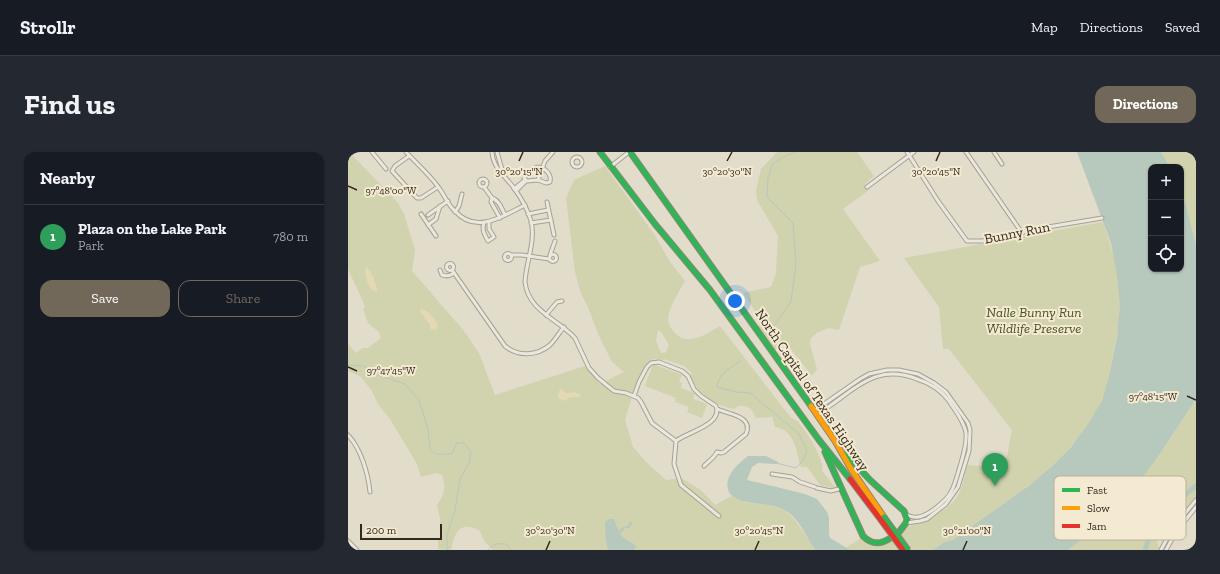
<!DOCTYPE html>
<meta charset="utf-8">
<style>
:root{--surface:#171b24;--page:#242831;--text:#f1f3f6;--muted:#9ea1a6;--line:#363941;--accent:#72685a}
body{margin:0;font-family:"Zilla Slab",serif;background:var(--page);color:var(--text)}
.controls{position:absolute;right:12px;top:12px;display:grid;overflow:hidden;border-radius:8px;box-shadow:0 1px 3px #0004}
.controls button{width:36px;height:36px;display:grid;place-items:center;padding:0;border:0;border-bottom:1px solid var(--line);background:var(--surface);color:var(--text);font:20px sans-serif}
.scale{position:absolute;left:12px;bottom:10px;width:82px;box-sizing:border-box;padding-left:4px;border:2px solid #35291d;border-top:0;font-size:11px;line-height:14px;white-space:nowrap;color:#35291d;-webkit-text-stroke:3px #f4ead1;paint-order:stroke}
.you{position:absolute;left:387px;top:149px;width:14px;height:14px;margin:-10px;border:3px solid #fff;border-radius:50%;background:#1a73e8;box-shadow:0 0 0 6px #1a73e833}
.badge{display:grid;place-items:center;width:26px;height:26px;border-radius:50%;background:var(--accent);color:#fff;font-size:13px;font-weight:700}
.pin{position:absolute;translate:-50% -33px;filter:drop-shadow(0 1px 2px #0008)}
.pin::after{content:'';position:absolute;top:21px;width:14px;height:12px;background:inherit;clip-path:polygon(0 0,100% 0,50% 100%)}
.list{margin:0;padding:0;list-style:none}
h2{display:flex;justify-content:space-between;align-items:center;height:52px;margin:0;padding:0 16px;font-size:17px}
h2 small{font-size:13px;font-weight:400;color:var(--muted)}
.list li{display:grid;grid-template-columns:26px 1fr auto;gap:12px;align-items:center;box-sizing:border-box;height:64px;padding:0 16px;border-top:1px solid var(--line)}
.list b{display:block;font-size:15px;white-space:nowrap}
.list p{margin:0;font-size:13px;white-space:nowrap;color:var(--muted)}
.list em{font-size:13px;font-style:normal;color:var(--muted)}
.actions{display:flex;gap:8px;padding:12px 16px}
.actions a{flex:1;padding:9px 0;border:1px solid var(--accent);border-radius:12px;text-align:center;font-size:14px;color:var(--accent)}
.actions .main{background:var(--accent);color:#fff}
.icon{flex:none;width:22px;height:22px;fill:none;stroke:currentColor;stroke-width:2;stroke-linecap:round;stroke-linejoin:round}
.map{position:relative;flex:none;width:848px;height:398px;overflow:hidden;border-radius:12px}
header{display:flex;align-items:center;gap:24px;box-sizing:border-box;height:56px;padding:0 20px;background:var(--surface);border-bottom:1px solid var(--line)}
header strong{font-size:19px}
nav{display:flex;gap:22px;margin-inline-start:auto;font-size:14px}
.intro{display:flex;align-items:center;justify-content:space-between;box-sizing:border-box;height:96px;padding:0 24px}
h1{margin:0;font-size:28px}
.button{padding:10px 18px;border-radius:12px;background:var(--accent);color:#fff;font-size:14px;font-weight:700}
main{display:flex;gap:24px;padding:0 24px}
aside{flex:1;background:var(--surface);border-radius:12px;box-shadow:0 1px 3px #0004}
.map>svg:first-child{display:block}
.green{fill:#d1d2ae;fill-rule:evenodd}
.sand{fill:#e5d9b3}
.water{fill:#b7c8bd}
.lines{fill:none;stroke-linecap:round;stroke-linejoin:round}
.stream{stroke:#b7c8bd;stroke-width:1}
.river{stroke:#b7c8bd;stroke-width:5}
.street-casing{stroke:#a7a194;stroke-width:5}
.fast-casing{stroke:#8d867b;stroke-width:7}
.slow-casing{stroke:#8d867b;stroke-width:7}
.jam-casing{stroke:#8d867b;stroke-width:7}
.street{stroke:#eae7dd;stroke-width:3}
.fast{stroke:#30b455;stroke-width:5}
.slow{stroke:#ff9f0a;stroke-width:5}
.jam{stroke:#e5322d;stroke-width:5}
.fast-bridge-casing{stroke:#8d867b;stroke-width:7;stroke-linecap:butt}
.jam-bridge-casing{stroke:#8d867b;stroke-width:7;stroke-linecap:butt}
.fast-bridge{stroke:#30b455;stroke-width:5}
.jam-bridge{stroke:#e5322d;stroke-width:5}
.ticks{fill:none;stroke:#35291d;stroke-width:1.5}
.labels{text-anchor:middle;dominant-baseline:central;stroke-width:4;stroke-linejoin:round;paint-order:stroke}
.street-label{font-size:14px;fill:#35291d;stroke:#f4ead1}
.park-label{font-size:14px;font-style:italic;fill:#455124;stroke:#f4ead1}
.key{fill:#f4ead1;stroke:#bbb09b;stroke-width:1}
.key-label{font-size:11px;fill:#35291d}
.ticks-label{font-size:10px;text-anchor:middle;fill:#35291d;stroke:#f4ead1;stroke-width:4;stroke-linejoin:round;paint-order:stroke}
</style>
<header>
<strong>Strollr</strong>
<nav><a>Map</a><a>Directions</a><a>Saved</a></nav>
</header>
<div class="intro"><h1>Find us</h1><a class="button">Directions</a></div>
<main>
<aside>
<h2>Nearby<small></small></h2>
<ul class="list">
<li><span class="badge" style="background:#2e9e5b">1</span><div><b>Plaza on the Lake Park</b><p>Park</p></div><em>780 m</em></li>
</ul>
<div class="actions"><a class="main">Save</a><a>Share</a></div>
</aside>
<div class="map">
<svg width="848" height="398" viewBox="0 0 848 398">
<rect width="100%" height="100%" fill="#e2dccb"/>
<g class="green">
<path d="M0 0 9 8 50 51 56 62 67 98 64 119 116 179 131 201 147 243 237 214 252 232 276 220 264 210 251 184 240 155 233 142 227 120 218 46 226 28 257 14 306 82 322 110 337 129C331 140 321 154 320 167 320 172 323 177 327 181 339 195 359 182 372 174L443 266C446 267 449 268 451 271 459 280 477 308 474 319L487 335 484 336 472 333 459 315H453C448 298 447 278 427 275L424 265 408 266C404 257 401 253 390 254L386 257C366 253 352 243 342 225L344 221 336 214 316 207V208L305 207 298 213 292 224 284 244 277 268 285 295 298 310 318 328 333 326 353 338 367 353 384 344 400 351 421 352 437 358 447 368 468 398H145L137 390 131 378C111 369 107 380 103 398L90 397V389L93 385 92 367 89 353C97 341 98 337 94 323L88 321 73 325 69 312 42 267 30 252 24 239 12 224 0 219V192L8 201 15 196H20L33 186 31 180 20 171 15 157 17 154 0 117ZM310 178 314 181 321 193 318 200 313 201 308 189Z"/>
<path d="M429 0H509L526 24 517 32 521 38 495 57 532 109 512 115 491 178 481 176 470 180 463 186 462 192 469 217 464 224 436 188 427 198 410 175 414 169 395 141 423 135 428 121 430 84 409 48 408 38 413 17Z"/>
<path d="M813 0H843L848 9V93L838 53 833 41V15H822Z"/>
<path d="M755 70C764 96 772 125 772 153 772 168 769 183 766 198 763 215 760 232 754 248 750 258 743 268 737 277 702 324 652 355 605 388L596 390 585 398H502L498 396 514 385C529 398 548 382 562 374 565 372 570 372 574 371 582 368 598 357 605 350 614 341 616 325 619 313L657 316 664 278 601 197H595L591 155 556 106Z"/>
<path d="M305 212 334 223 331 230 334 231 333 236 347 241 345 247 359 252 354 266 339 260 341 255 327 250 328 246 297 234Z"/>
<path d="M848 247V344L826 370 816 374 808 386 811 396 810 398H720L738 384 809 306Z"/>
</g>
<g class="sand">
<path d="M19 115 25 124 30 140C20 139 18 127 17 118Z"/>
<path d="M73 157C81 158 87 167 90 174L88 178 82 177V173L72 159Z"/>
<path d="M213 237 218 241 227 240 230 242 233 241 232 245H222L217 249 210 246 211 239Z"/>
</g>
<g class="water">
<path d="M729 0H813L822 15H803V117H833V41L838 53 848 93V247L809 306 785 338 738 384 720 398H585L596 390 605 388 682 333 705 313 723 295 740 272 754 249 762 220 769 185 772 153 769 124 763 91Z"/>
<path d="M400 304H418L430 310 429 312 410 311 404 315 399 328 457 342 469 347 479 360 481 366V382L482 386 502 398H468C458 386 452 367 438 359 421 348 398 356 382 342 373 326 389 313 400 304Z"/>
<path d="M261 367H266L271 380 273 376 280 374 282 370H284V372L281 376H277L272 382C276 388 283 389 288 394L286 398H260L258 389 257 370Z"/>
</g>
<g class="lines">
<g class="stream">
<path d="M423 178 443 150 448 111 445 71 419 45 420 26 424 13 435 5 448 0"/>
<path d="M392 209C382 216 370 222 369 235L388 240 402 241 451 282 459 299 456 307 448 316 428 311"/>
<path d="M0 213 16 214 27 222 57 232 71 248 80 277 82 297 87 302H104L109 291H116L123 300 121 311 112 327 107 358 99 383V398"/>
<path d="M140 398C145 392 150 391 158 392L163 398"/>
</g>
<path class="river" d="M797 398 803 381 826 361 829 352 834 345 848 334"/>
<defs>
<g id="street">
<path d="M24 0 38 17"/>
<path d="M58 0C69 12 82 23 91 36 97 44 100 53 107 59 128 83 155 64 177 53"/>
<path d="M144 0C145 16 157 24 166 36 173 46 180 57 183 69 188 89 178 110 177 130 180 157 205 165 223 182L227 186 241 216 250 226 266 239 278 241 290 246 293 250 304 271 328 289"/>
<path d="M149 0 155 21"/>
<path d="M559 0 590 49 619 89H634L669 82 682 78 754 66"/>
<path d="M618 0 674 81"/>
<path d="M646 0 654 12"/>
<path d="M61 4 47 14 44 19 69 46H73L90 35"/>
<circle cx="229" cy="10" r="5"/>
<path d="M190 15C197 16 204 22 202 30L198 31 190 28 179 29 176 26C179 20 183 17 190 15Z"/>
<path d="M262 15 281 0"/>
<circle cx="135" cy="31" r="4"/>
<path d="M190 28 197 9 205 0"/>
<path d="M136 35 144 46C151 48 154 57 157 63"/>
<path d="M519 35 566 0"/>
<path d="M166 37 177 28"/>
<path d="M168 39 178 29"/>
<path d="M144 46 143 50 152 66"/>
<path d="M199 50 206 83"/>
<path d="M107 60 111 54 114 42"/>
<path d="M73 62 88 84"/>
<path d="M180 62 200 58"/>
<path d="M80 63 100 49"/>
<path d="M136 71C133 78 137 83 140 89L146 85 141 77V70"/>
<path d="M183 71 203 68"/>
<path d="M80 73 88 67 92 54"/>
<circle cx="160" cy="105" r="3.5"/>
<circle cx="205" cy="106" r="3.5"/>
<path d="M163 103H174L201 107"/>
<path d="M202 103 207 89"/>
<circle cx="102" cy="115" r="3.5"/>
<path d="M92 118 94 123C99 125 102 124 106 121"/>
<path d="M104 118 157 194C170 205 189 204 202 193 207 188 211 181 216 175"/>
<path d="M198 163 209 150 214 149"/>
<path d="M286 244 291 230 299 215 303 211 311 210 334 219 340 224 346 237 353 244 368 254C375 273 339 280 328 289L326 312 333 333 371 364"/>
<path d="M466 259 512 227 521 222 539 218H551L570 222 586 231 598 240 620 271 622 278 621 299 610 335 598 352 579 367 572 369 558 371"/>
<path d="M470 263C477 257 486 251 494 245 519 226 538 215 569 227 582 231 593 238 601 249 607 259 616 269 618 281 619 291 616 301 613 311 610 320 608 331 603 340 599 348 580 364 570 365 566 366 562 364 558 363"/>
<path d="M0 283C13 297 20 321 22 340"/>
<path d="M356 314C361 309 366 306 369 300L373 301 376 300 398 282C406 264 380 262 369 257"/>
<path d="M424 322 444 325 452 330 467 335"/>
<path d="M469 336 483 339 494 336"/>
<path d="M0 389 9 398"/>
<path d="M813 398 823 379 848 348"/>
<path d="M818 398 828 380 848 355"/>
</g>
<g id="fast">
<path d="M252 0 307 72 362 138 471 288 502 327"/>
<path d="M282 0 463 254"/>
<path d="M477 300 515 384C523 392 531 393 541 387"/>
<path d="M498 302 522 328 556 359 559 367 558 371 551 380"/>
</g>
<path id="slow" d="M463 254 487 289 503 317 536 365"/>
<path id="jam" d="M502 327 533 368"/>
</defs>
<use href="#street" class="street-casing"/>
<use href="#fast" class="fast-casing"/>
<use href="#slow" class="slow-casing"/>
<use href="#jam" class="jam-casing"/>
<use href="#street" class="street"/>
<use href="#fast" class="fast"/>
<use href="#slow" class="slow"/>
<use href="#jam" class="jam"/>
<defs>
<path id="fast-bridge" d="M536 365 560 398"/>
<path id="jam-bridge" d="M533 368 555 398"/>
</defs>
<use href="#fast-bridge" class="fast-bridge-casing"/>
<use href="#jam-bridge" class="jam-bridge-casing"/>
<use href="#fast-bridge" class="fast-bridge"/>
<use href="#jam-bridge" class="jam-bridge"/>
</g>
<path class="ticks" d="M171 9 175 0M379 9 384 0M588 9 592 0M0 34 9 38M0 215 9 219M839 244 848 248M198 398 202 389M407 398 411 389M615 398 619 389"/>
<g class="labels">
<g class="street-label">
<text transform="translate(669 81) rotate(-11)">Bunny Run</text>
<text transform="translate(464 238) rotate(56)">North Capital of Texas Highway</text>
</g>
<g class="park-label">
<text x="686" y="160">Nalle Bunny Run<tspan x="686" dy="16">Wildlife Preserve</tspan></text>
</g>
</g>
<rect x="706" y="324" width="132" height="64" rx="6" class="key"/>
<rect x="714" y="336" width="18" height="4" fill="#30b455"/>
<rect x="714" y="354" width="18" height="4" fill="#ff9f0a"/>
<rect x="714" y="372" width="18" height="4" fill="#e5322d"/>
<g class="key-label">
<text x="739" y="342">Fast</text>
<text x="739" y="360">Slow</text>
<text x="739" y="378">Jam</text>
</g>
<g class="ticks-label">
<text x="171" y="23">30°20'15"N</text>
<text x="379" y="23">30°20'30"N</text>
<text x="588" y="23">30°20'45"N</text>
<text x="43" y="42">97°48'00"W</text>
<text x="43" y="222">97°47'45"W</text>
<text x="805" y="248">97°48'15"W</text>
<text x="202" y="382">30°20'30"N</text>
<text x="411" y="382">30°20'45"N</text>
<text x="619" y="382">30°21'00"N</text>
</g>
</svg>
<div class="controls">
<button>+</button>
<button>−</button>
<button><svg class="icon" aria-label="locate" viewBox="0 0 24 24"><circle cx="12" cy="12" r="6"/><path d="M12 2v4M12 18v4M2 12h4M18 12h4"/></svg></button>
</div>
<div class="scale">200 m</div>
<div class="you"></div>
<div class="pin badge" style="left:647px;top:334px;background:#2e9e5b">1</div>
</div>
</main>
